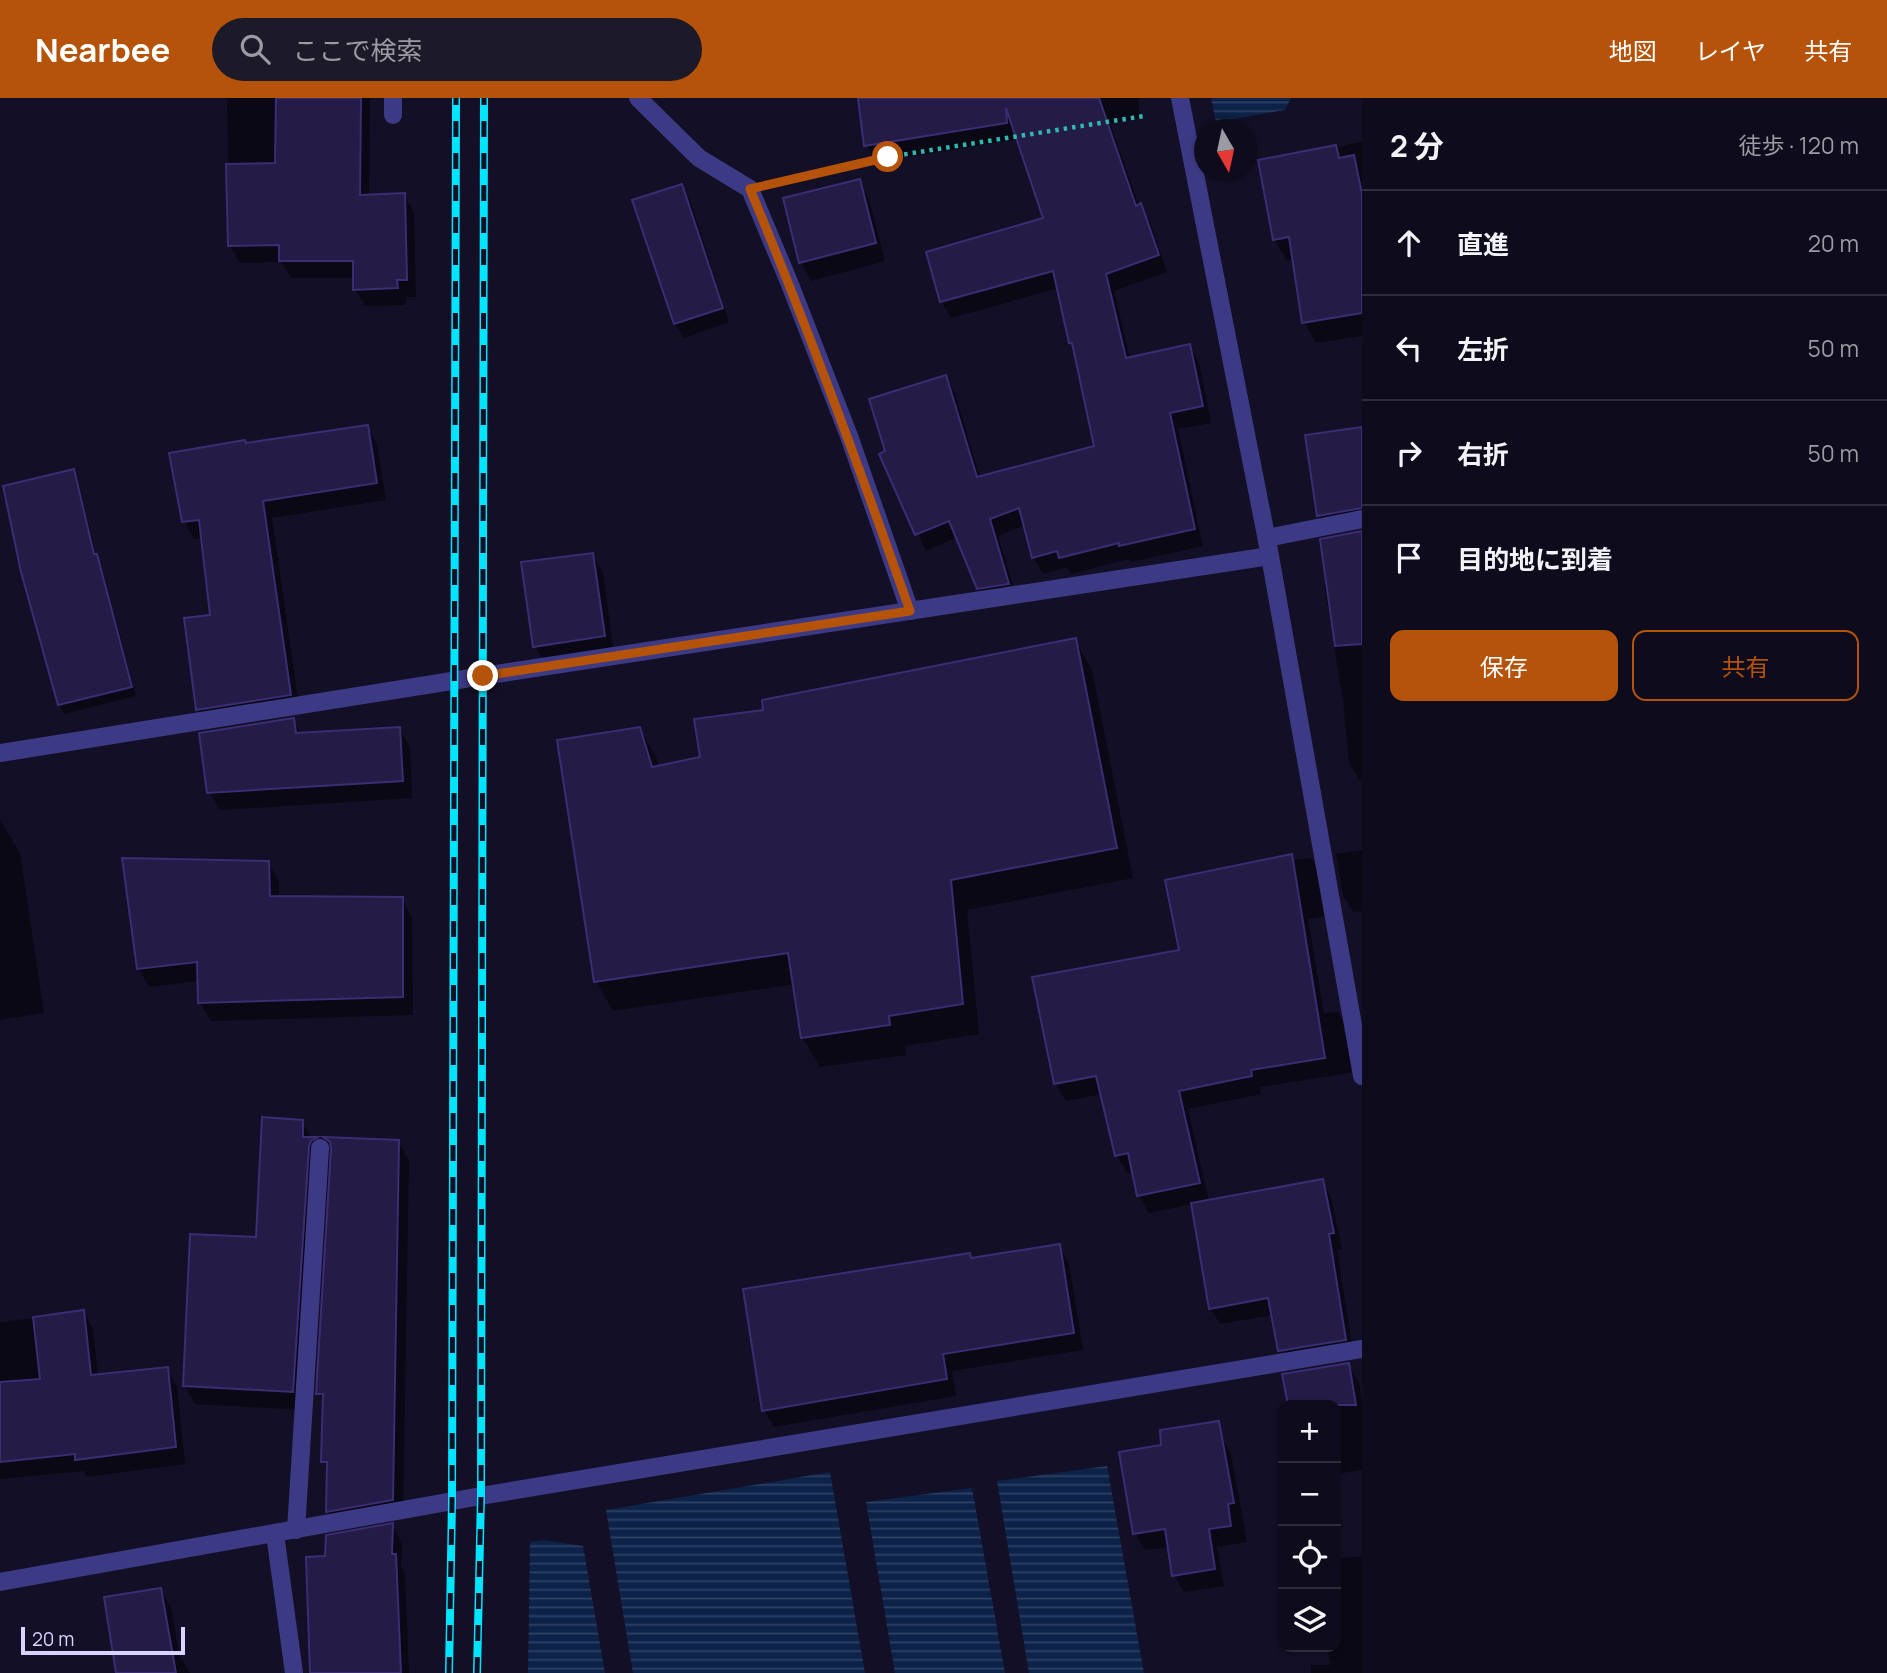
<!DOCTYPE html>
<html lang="ja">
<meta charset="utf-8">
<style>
:root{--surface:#0e0b1c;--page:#1c1929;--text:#f1f3f6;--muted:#9b9ba3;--line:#2e2b3b;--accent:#b45309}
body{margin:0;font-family:Manrope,"Noto Sans JP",sans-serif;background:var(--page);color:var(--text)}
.controls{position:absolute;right:21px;bottom:21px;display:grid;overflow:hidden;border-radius:14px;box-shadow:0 2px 5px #0004}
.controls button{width:63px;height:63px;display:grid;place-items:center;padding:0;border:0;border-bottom:2px solid var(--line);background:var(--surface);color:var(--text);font:35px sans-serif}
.compass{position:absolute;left:1194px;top:21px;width:63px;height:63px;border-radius:50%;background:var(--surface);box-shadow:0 2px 5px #0004;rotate:171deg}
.scale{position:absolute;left:21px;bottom:18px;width:164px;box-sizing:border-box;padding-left:7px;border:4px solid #d9d4ff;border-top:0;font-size:19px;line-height:24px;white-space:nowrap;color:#d9d4ff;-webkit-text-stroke:5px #130f26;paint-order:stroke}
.stop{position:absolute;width:21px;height:21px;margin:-16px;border:5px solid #b45309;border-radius:50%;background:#fff}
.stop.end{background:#b45309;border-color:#fff;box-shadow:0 2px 7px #0008}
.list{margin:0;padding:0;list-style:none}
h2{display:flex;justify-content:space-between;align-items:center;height:91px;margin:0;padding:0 28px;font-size:30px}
h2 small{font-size:23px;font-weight:400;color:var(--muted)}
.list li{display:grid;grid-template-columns:46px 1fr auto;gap:21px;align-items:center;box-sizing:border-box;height:105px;padding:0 28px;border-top:2px solid var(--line)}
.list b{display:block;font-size:26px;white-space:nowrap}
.list em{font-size:23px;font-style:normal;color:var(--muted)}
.actions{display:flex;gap:14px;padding:21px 28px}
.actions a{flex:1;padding:16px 0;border:2px solid var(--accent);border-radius:14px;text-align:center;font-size:24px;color:var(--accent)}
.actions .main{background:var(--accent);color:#fff}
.icon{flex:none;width:38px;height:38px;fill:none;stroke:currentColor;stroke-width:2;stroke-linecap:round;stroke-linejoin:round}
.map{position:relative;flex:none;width:1362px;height:1575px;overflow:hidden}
header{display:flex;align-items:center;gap:42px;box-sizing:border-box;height:98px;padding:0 35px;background:var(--accent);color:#fff}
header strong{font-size:33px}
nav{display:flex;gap:38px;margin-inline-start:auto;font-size:24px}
.search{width:490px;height:63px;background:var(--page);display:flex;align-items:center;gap:18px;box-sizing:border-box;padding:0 24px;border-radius:38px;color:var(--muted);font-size:26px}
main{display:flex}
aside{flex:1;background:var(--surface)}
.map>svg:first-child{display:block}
.water{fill:url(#water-rules)}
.shadow{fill:#0007}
.building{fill:#241b47;stroke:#3b2d73;stroke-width:2}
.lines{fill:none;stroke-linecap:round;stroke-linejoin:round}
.path{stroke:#2fb8b0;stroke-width:4.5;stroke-dasharray:3.5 5;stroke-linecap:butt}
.street{stroke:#3d3a85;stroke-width:18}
.rail-casing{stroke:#00e5ff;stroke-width:8}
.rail{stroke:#130f26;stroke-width:5;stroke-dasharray:16;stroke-linecap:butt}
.route{stroke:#b45309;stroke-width:9}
</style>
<header>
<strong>Nearbee</strong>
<div class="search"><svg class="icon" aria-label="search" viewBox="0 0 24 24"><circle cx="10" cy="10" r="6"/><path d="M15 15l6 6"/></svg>ここで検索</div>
<nav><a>地図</a><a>レイヤ</a><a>共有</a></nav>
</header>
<main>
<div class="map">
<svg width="1362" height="1575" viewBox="0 0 1362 1575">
<defs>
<pattern id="water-rules" width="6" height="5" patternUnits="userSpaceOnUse" patternTransform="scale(1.75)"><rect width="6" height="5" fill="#0c2248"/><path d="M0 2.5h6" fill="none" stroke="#2f4163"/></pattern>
</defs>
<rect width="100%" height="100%" fill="#130f26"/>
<g class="water">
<path d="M1211 0H1291L1285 12 1216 24Z"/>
<path d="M1107 1368 1144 1575H1029L997 1383Z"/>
<path d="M830 1374 865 1575H633L606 1412Z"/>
<path d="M972 1390 1005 1575H895L866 1404Z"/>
<path d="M543 1442 583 1448 605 1575H528L530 1444Z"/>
</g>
<g class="shadow">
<path d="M227 0H370L369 98 404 97 414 114 416 199H406V207L365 208 355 191V180H291L281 164 240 165 230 148Z"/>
<path d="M860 0H1138L1140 21 1110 25 1139 108 1140 107 1150 124 1167 174 1114 193 1130 260 1189 248 1199 265 1211 325 1178 331 1203 448 1131 464 1129 461 1071 476 1067 469 1043 476 1033 459 1025 427 998 438 1018 503 988 507 979 490 958 439 926 453 881 357 887 354 945 279 955 295 980 380 1096 349 1075 253 1071 244 1059 190 951 220 942 204 928 155 1046 121 1018 41 876 64 866 47Z"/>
<path d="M1362 44V238L1316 245 1304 224 1294 162 1287 163 1275 142 1260 64Z"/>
<path d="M859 83 869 101 885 163 811 183 801 164Z"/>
<path d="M681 88 690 102 729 224 684 240 675 226 634 103Z"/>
<path d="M367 328 377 346 386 402 272 420 300 614 208 629 198 612 212 518 203 440 194 441 184 423 246 347Z"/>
<path d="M1362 331V429L1329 435 1319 418 1307 339Z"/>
<path d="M73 373 78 382 96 457 101 466 136 598 64 616 59 607 23 474Z"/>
<path d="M1362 434V681L1359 682 1349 664 1343 603 1324 486 1328 485Z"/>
<path d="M593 457 603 475 614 556 545 566 535 548Z"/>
<path d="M1075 542 1092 572 1133 780 967 812 979 936 905 948 906 957 820 969 803 940 795 886 613 913 596 883 640 631 657 661 659 669 702 660 766 613Z"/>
<path d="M293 622 301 636 399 630 410 649 412 700 220 712 209 694Z"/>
<path d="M0 722 20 755 44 915 0 922Z"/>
<path d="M1362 752V813L1353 814 1343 797 1336 756Z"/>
<path d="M1291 758 1293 762 1311 760 1321 777 1328 818 1308 821 1324 915 1338 914 1348 931 1356 974 1260 989 1261 996 1188 1011 1209 1104 1322 1083 1331 1099 1342 1151 1337 1152 1354 1258 1286 1255 1277 1239 1273 1217 1220 1226 1211 1211 1193 1106 1149 1115 1139 1098 1134 1074 1127 1075 1117 1058 1102 996 1066 1003 1055 985 1181 853Z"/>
<path d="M268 764 279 783V800L402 801 412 819 413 917 211 923 200 905V883L149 889 139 871Z"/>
<path d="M302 1024 312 1041H317L327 1058 303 1312 195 1306 185 1288 257 1141Z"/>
<path d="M326 1041 398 1044 409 1062 403 1420 338 1432 328 1414V1372L323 1363 325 1307 318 1295 333 1053Z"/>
<path d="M1059 1148 1069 1165 1083 1252 952 1273 956 1298 774 1329 764 1312 972 1162Z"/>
<path d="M84 1214 93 1231 98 1278 167 1271 177 1288 185 1366 87 1379 84 1373 0 1381V1224Z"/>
<path d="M1348 1267 1359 1285 1362 1303V1372L1336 1376V1307H1309L1303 1274Z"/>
<path d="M1221 1338 1231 1356 1247 1444 1217 1449 1224 1488 1184 1494 1174 1477 1169 1449 1145 1452 1135 1435Z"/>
<path d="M392 1427 402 1445 401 1469 405 1476 409 1575H312L327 1460Z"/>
<path d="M1362 1458V1575H1311V1567H1330L1328 1549H1336V1461Z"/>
<path d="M161 1492 171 1510 179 1556 190 1575H118Z"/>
</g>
<g class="building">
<path d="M276 0H361L360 97 405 95 407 182H397L398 190 353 192V163H279V147L228 148 226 66 275 65Z"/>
<path d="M858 0H1099L1136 108 1141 105 1159 157 1106 176 1126 260 1190 246 1203 308 1170 315 1195 431 1119 448V445L1059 460 1057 453 1032 460 1019 410 990 421 1009 486 977 491 949 423 915 437 879 356 885 353 869 301 946 277 977 379 1094 348 1072 245H1069L1053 173 940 204 926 154 1043 120 1006 10 1007 25 864 48Z"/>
<path d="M1336 47 1339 60 1354 57 1362 96V215L1302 225 1289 139 1273 142 1258 62Z"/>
<path d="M860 81 876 145 799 165 783 100Z"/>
<path d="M682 86 723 210 674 226 632 102Z"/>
<path d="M368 327 377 385 263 403 291 597 196 612 184 520 210 517 199 422 182 424 169 355 245 342 246 345Z"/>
<path d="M1362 329V410L1317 418 1305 337Z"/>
<path d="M74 371 94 456H97L132 589 58 607 21 474 3 388Z"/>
<path d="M1362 433V546L1335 548 1320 441Z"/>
<path d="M593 455 605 538 533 549 521 464Z"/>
<path d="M1076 540 1117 750 951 782 963 906 889 918 890 927 801 940 788 855 594 884 557 642 640 629 652 669 700 659 694 621 763 612 762 602Z"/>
<path d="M294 620 296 635 400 629 403 683 207 695 199 635Z"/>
<path d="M1292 756 1325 960 1251 972 1252 978 1179 993 1200 1085 1137 1098 1128 1055 1115 1058 1096 978 1054 986 1032 879 1179 852 1165 782Z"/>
<path d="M122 760 269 763 270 798 403 799V899L198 905 197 864 137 871Z"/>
<path d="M262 1019 303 1022V1039H318L311 1043 309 1049 293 1294 183 1288 190 1136 256 1139Z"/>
<path d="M323 1039 399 1042 393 1402 326 1414 327 1364H321L323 1296H316L331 1051 330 1044Z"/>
<path d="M1323 1081 1334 1135 1329 1136 1346 1242 1278 1253 1268 1200 1209 1211 1191 1105Z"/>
<path d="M1060 1146 1074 1235 943 1256 947 1281 762 1313 743 1191 970 1155 971 1160Z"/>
<path d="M84 1212 91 1277 168 1269 176 1349 75 1362V1356L0 1364V1284L40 1281 33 1219Z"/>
<path d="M1349 1265 1356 1307H1288L1282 1276Z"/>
<path d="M1219 1323 1234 1405 1228 1406 1231 1428 1209 1431 1215 1471 1172 1478 1165 1431 1133 1436 1119 1354 1161 1347 1160 1332Z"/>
<path d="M393 1425 392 1456H396L401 1575H310L306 1459 325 1458 326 1437Z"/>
<path d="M161 1490 176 1575H116L104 1499Z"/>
</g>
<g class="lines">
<path class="path" d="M788 82 888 59 1144 18"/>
<g class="street">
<path d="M393 0V17"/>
<path d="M638 0 699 60 750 91 789 184 849 338 910 513"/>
<path d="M1180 0 1270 458 1362 978"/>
<path d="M1267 440 1362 421"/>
<path d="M0 655 483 578 1270 458"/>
<path d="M296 1432 320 1050"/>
<path d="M275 1436 294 1575"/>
<path d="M0 1484 481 1398 1362 1251"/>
</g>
<defs>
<g id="rail">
<path d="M449 1575 452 1404 456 0"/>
<path d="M477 1575 481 1398 484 0"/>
</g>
</defs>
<use href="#rail" class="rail-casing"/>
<use href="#rail" class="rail"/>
</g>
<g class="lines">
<path class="route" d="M483 578 910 513C860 371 808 230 750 91L888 59"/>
</g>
</svg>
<div class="controls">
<button>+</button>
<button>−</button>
<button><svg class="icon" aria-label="locate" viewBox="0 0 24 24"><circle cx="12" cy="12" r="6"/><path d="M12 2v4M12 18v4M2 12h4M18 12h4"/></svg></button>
<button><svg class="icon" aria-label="layers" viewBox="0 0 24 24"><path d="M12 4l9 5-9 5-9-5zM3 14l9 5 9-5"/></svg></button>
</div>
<svg class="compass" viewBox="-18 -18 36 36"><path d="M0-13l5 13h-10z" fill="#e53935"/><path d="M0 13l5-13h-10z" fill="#9b9ba3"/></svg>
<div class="scale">20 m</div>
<div class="stop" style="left:888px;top:59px"></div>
<div class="stop end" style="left:483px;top:578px"></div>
</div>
<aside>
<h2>2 分<small>徒歩 · 120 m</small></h2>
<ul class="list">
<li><svg class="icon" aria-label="ahead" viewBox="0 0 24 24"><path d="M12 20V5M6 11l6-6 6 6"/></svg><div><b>直進</b></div><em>20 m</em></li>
<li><svg class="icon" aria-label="left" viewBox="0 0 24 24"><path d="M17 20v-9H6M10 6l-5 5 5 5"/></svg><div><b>左折</b></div><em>50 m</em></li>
<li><svg class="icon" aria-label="right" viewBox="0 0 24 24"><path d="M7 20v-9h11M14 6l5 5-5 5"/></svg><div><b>右折</b></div><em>50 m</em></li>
<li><svg class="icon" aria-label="arrive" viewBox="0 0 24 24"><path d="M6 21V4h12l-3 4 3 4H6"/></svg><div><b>目的地に到着</b></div></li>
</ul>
<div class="actions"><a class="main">保存</a><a>共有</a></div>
</aside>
</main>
